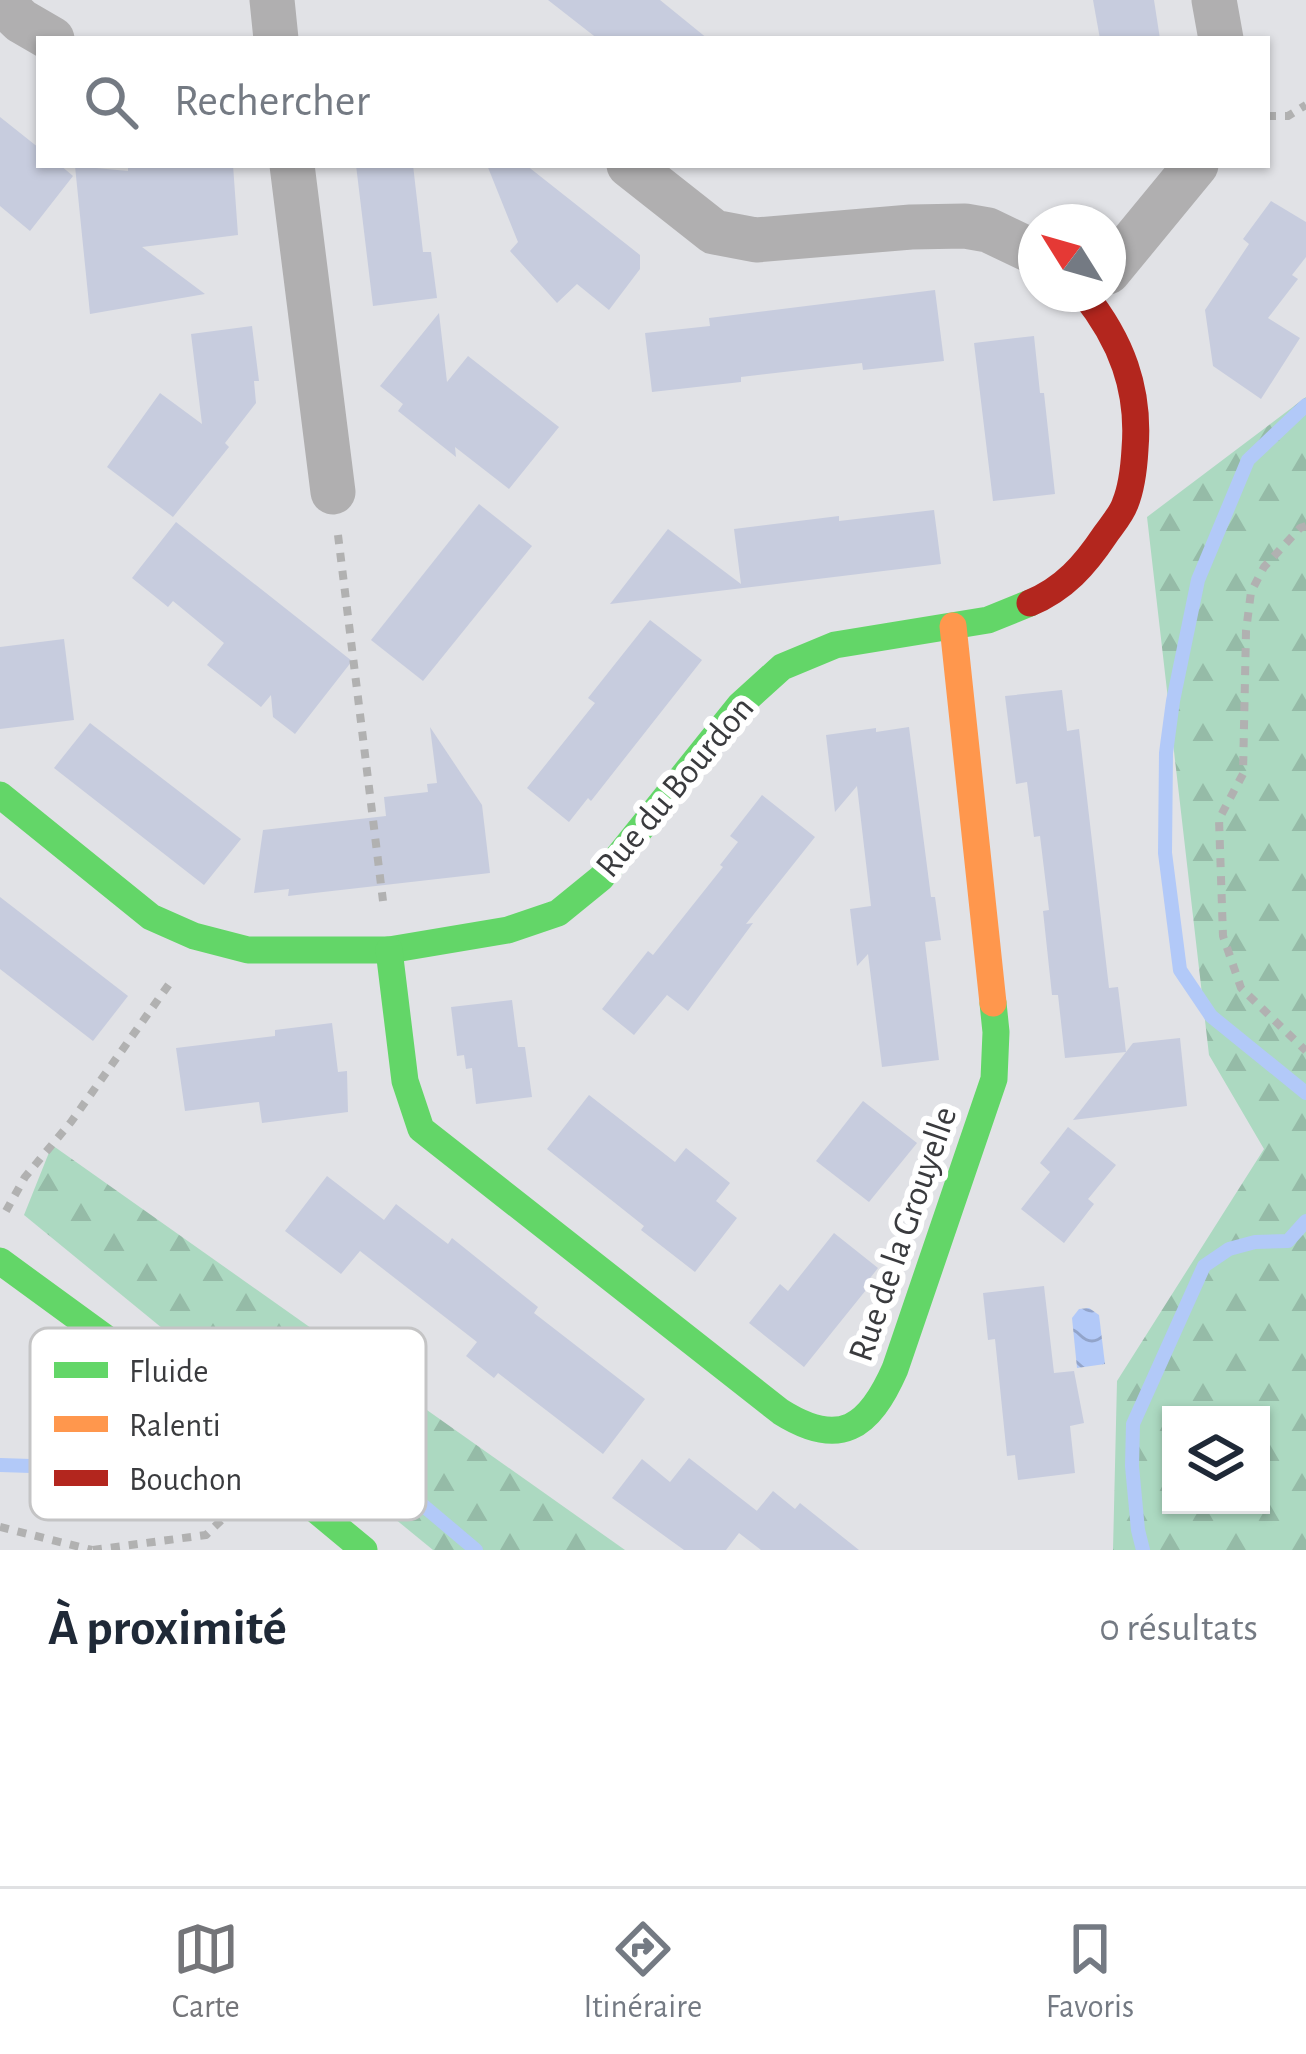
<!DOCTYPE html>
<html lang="fr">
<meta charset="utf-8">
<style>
:root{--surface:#fff;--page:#f6f6f7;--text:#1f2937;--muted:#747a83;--line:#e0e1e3;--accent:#747579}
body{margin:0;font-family:"Alegreya Sans",sans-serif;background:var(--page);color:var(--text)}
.controls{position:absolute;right:36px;bottom:36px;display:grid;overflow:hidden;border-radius:0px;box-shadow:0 3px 9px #0004}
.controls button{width:108px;height:108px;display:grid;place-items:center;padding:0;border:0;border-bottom:3px solid var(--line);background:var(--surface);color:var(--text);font:60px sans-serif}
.compass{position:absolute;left:1018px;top:204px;width:108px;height:108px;border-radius:50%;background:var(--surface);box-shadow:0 3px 9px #0004;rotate:307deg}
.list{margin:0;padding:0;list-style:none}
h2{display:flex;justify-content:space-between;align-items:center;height:156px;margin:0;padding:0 48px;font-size:51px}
h2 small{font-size:39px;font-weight:400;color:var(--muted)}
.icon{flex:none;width:66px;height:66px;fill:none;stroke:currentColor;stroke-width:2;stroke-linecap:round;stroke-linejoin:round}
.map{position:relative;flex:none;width:1306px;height:1550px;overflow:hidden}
.search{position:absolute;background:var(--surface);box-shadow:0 3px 9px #0004;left:36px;right:36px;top:36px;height:132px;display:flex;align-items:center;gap:30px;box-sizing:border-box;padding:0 42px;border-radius:0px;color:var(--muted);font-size:45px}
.sheet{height:336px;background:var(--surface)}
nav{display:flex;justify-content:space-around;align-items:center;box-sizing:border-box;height:168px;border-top:3px solid var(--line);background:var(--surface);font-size:33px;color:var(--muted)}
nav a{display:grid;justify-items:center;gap:6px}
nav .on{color:var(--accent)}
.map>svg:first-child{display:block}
.forest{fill:url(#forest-firs);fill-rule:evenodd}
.water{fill:url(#water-waves)}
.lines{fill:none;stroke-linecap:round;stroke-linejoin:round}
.stream{stroke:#b2c9f8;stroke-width:14}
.building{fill:#c7ccde}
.path{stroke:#b1b1b1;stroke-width:8;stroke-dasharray:9 9;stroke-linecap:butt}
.street{stroke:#b0afb0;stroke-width:45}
.fast{stroke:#63d668;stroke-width:27}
.slow{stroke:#ff974d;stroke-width:27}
.jam{stroke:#b3261e;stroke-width:27}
.labels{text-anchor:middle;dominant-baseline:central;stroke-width:12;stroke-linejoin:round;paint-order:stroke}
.street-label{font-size:36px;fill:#3a3b3e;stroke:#fff}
.key{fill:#fff;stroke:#c4c4c5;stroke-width:3}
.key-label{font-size:33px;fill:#3a3b3e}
</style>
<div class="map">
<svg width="1306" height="1550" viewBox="0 0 1306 1550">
<defs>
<pattern id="forest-firs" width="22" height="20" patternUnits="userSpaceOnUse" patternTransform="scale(3)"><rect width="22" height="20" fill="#acd9c1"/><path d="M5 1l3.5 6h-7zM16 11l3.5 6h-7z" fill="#95bba7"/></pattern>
<pattern id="water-waves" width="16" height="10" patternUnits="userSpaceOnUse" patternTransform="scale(3)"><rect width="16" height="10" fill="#b2c9f8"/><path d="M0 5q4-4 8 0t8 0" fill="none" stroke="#92a4ca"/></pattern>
</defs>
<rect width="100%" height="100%" fill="#e1e2e6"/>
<g class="forest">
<path d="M1306 397V1550H1113L1117 1381 1264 1149 1209 1055 1147 517ZM1171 1415H1261V1505H1171Z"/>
<path d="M52 1145 625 1550H433L24 1215Z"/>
</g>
<path class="water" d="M1089 1308 1099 1315 1105 1364 1077 1368 1072 1318 1079 1309Z"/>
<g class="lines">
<g class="stream">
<path d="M1306 405 1248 460 1198 580 1173 701 1166 753 1165 853 1180 970 1211 1016 1306 1093"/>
<path d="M201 1396 216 1386 249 1381 293 1396 476 1550"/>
<path d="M0 1465 31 1466 139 1438 173 1415"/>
<path d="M1143 1550 1138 1530 1132 1466 1133 1424 1204 1266 1229 1249 1255 1242 1288 1241 1306 1221"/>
</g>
</g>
<g class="building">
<path d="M548 0H660L708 39H598Z"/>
<path d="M1093 0H1154L1160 39H1100Z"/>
<path d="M0 117 39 148V165H60L73 176 30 231 0 206Z"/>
<path d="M128 165H233L238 235 142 247 205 294 90 314 75 166 128 171Z"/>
<path d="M356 165H413L423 252H431L437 298 373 306Z"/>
<path d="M487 165H526L640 255V269L609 310 577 284 557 303 510 251 518 242Z"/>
<path d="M1271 201 1306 222V257L1292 275 1298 279 1268 318 1300 338 1261 399 1213 366 1205 310 1249 244 1243 239Z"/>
<path d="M935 290 944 361 863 370 862 363 741 377V382L652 392 645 333 710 326 709 318Z"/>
<path d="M439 313 447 382 468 356 559 427 509 489 455 447 456 457 398 411 403 404 380 386Z"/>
<path d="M252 326 259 381H254L256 403 225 443 229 447 173 517 107 467 160 393 202 424 191 334Z"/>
<path d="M1034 336 1040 393H1044L1055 494 993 501 974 343Z"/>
<path d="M479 504 532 546 423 681 371 640Z"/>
<path d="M934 510 941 564 610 604 668 529 741 584 734 529 839 516V521Z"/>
<path d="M176 522 352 661 295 734 273 717 271 695 261 707 207 665 224 643 173 601 168 607 132 578Z"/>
<path d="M650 620 702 660 591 801 588 798 569 822 527 788 595 703 588 698Z"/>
<path d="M64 639 74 720 0 729V647Z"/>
<path d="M1062 690 1067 731 1079 729 1109 988 1118 987 1126 1052 1065 1058 1058 995H1052L1043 911 1049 910 1040 836 1034 837 1027 782 1016 784 1005 696Z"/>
<path d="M90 723 241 839 204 885 54 768Z"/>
<path d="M430 727 482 805 490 873 288 896 289 889 254 893 263 830 386 816 384 797 428 792 427 784 437 783Z"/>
<path d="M909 727 931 897H935L941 940 925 942 939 1060 882 1067 868 954 857 966 850 909 871 906 857 786 835 812 826 735 876 728V732Z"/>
<path d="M762 795 815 837 746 924 753 923 688 1011 667 995 634 1035 602 1009 648 951 653 955 723 867 720 865 738 842 730 836Z"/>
<path d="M0 897 128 996 93 1041 0 969Z"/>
<path d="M512 1000 518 1047H525L532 1097 476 1104 472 1068 466 1069 464 1055 457 1056 451 1007Z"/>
<path d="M332 1023 338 1072 347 1071 348 1112 262 1123 259 1102 185 1111 176 1048 275 1036V1030Z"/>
<path d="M1180 1038 1187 1106 1073 1120 1133 1043Z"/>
<path d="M589 1095 675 1162 686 1148 730 1183 716 1201 737 1218 695 1272 641 1230 644 1226 547 1149Z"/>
<path d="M863 1101 917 1143 869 1202 816 1161Z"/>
<path d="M1068 1127 1116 1165 1088 1199 1094 1204 1064 1243 1021 1209 1050 1172 1040 1163Z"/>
<path d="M327 1176 384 1220 396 1204 448 1244 452 1238 538 1307 534 1313 645 1399 603 1454 498 1373 494 1378 466 1356 477 1342 360 1251 341 1274 285 1231Z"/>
<path d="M834 1233 878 1268 863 1287 866 1290 804 1367 749 1323 780 1284 788 1291Z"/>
<path d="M1044 1286 1054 1373 1074 1371 1084 1423 1070 1426 1075 1473 1018 1480 1015 1455 1007 1456 995 1339 988 1340 983 1293Z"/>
<path d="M689 1458 757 1511 746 1524 773 1491 795 1509 800 1503 859 1550H761L739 1533 726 1550H684L612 1498 642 1459 670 1482Z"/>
</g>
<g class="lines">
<g class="path">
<path d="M1267 116H1288L1306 105"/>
<path d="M1306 526 1300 528 1264 567 1251 592 1246 631 1243 774 1219 819 1223 936 1241 988 1306 1051"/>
<path d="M338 535 383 901"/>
<path d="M6 1211 25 1177 71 1122 172 980"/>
<path d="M0 1527 92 1550"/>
<path d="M93 1550 206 1535 235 1507"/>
</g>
<g class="street">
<path d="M272 0 276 39"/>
<path d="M1214 0 1221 39"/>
<path d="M0 1 21 21 52 39"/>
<path d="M292 165 333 492"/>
<path d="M629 165 714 232 756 240 911 227 965 226 988 230 1036 253"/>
<path d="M1108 272 1196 165"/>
</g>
<g class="fast">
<path d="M0 795 151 917 194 936 248 950H389L508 930 558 913 601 878 740 705 782 667 835 645 988 620 1030 603"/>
<path d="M389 950 405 1081 421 1129 781 1412C840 1449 869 1428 895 1369L994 1079 996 1032 993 1003"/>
<path d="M0 1261 133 1358 364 1550"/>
</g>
<path class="slow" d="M953 626 993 1003"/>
<path class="jam" d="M1030 603C1064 589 1085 565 1105 535 1112 525 1121 515 1125 504 1132 487 1134 467 1135 449 1140 389 1121 340 1084 294"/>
</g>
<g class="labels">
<g class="street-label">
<text transform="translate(675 787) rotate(-50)">Rue du Bourdon</text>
<text transform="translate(903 1234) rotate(-71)">Rue de la Grouyelle</text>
</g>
</g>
<rect x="30" y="1328" width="396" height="192" rx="18" class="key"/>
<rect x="54" y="1362" width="54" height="16" fill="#63d668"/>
<rect x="54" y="1416" width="54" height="16" fill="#ff974d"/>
<rect x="54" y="1470" width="54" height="16" fill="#b3261e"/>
<g class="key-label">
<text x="129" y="1382">Fluide</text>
<text x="129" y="1436">Ralenti</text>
<text x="129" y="1490">Bouchon</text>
</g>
</svg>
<div class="controls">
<button><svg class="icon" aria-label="layers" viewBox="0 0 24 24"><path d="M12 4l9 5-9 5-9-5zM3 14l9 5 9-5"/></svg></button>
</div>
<svg class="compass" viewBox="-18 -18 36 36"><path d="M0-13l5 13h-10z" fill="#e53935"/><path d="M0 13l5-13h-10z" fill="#747a83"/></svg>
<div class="search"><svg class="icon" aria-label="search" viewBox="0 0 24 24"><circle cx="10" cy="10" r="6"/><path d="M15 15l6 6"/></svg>Rechercher</div>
</div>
<section class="sheet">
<h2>À proximité<small>0 résultats</small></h2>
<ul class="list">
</ul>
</section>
<nav>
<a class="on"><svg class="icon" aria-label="map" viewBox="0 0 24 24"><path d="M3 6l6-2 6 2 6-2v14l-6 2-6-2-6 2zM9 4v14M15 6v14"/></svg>Carte</a>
<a><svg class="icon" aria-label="directions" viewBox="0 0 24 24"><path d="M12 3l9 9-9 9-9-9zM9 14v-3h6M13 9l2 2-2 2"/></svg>Itinéraire</a>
<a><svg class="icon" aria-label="saved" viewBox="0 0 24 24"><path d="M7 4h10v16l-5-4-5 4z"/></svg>Favoris</a>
</nav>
